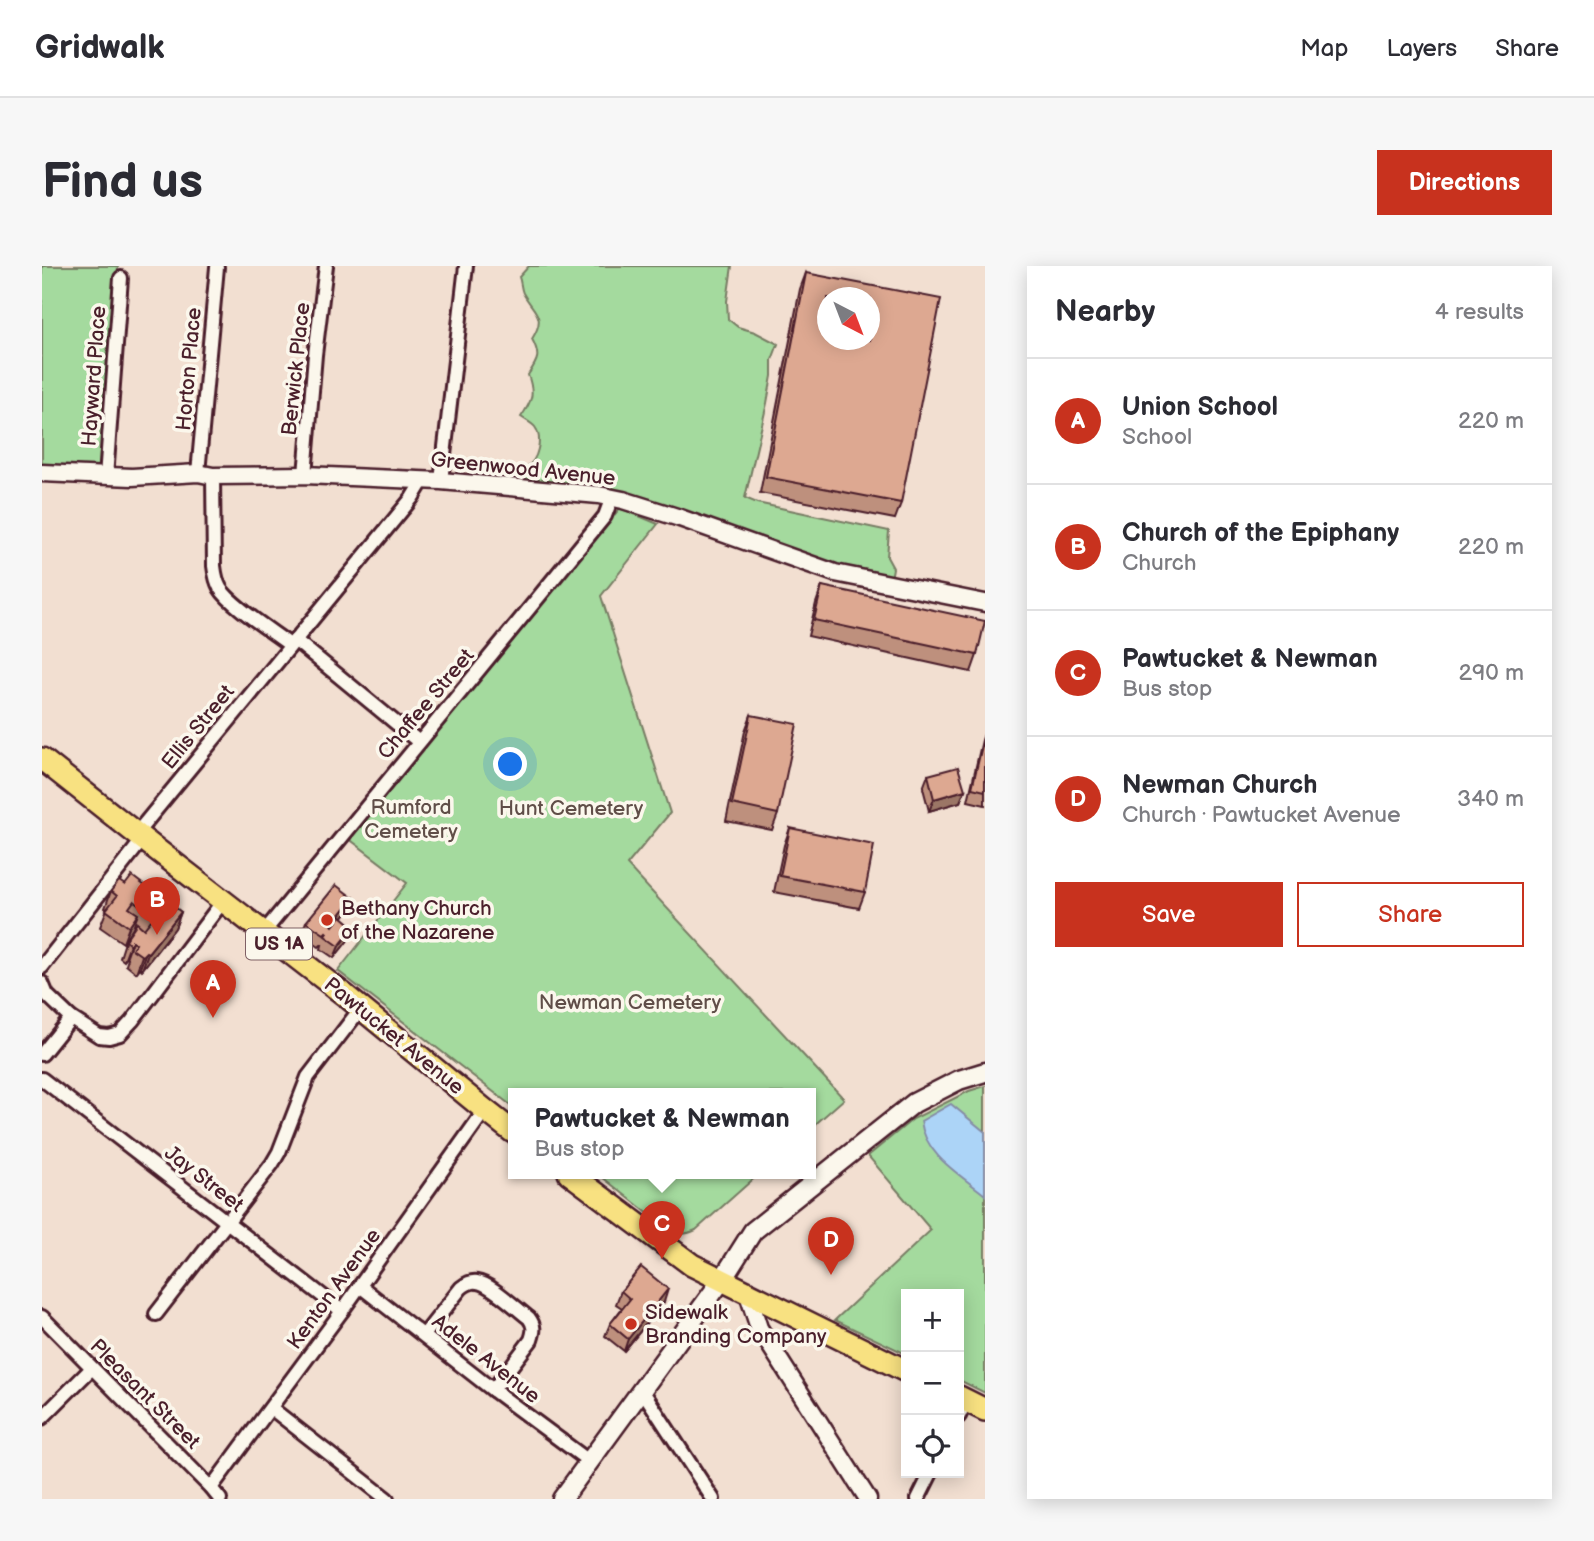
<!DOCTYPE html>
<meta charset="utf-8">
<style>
:root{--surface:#fff;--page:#f7f7f7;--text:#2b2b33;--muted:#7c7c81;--line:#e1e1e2;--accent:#c8321e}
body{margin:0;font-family:"Balsamiq Sans",sans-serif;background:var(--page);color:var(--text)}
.controls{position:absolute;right:21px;bottom:21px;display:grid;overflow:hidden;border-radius:0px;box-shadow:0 4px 18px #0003}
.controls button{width:63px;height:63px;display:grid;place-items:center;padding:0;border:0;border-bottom:2px solid var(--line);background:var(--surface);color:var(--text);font:35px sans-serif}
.compass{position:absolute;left:775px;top:21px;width:63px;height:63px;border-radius:50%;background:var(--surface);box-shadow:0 4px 18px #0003;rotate:138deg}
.you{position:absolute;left:469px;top:499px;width:24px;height:24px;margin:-18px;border:5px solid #fff;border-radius:50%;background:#1a73e8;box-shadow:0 0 0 10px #1a73e833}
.badge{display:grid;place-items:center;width:46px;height:46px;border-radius:50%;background:var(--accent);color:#fff;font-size:23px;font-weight:700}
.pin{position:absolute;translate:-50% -58px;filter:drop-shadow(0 2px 4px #0008)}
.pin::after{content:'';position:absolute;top:37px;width:24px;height:21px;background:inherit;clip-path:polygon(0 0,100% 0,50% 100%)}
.popup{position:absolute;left:466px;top:822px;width:308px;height:91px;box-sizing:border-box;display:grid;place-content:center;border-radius:0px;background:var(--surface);filter:drop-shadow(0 2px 5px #0005);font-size:23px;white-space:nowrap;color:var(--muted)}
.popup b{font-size:26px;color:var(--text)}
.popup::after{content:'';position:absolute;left:50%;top:100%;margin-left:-14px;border:14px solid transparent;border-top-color:var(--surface)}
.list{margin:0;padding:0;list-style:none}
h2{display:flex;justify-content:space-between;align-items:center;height:91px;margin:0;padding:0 28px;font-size:30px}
h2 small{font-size:23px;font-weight:400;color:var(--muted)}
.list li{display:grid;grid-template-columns:46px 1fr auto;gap:21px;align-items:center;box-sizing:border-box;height:126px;padding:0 28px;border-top:2px solid var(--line)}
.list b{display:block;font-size:26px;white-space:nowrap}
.list p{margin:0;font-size:23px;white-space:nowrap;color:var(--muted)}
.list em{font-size:23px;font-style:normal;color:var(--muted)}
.actions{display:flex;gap:14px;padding:21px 28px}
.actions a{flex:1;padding:16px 0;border:2px solid var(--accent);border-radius:0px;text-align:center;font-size:24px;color:var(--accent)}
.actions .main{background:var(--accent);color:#fff}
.icon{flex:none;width:38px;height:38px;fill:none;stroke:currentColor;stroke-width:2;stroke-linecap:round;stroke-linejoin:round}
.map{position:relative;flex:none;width:943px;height:1233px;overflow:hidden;border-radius:0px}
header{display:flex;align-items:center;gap:42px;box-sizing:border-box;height:98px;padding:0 35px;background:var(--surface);border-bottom:2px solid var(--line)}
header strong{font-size:33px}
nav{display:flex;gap:38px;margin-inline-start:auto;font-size:24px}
.intro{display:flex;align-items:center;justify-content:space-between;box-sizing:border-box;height:168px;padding:0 42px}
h1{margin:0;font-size:49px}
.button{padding:18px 32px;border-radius:0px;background:var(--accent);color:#fff;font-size:24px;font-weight:700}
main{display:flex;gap:42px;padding:0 42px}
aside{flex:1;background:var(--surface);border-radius:0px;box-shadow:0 4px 18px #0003}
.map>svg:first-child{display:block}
.green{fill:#a4da9e;stroke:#777c64;stroke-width:2}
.water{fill:#acd4f7;stroke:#858ca5;stroke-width:2}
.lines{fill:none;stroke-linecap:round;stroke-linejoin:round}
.minor-casing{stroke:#4a1f2b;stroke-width:18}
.tertiary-casing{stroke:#4a1f2b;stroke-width:21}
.secondary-casing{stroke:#4a1f2b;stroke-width:23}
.primary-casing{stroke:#4a1f2b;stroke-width:26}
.minor{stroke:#fbf7ec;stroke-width:12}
.tertiary{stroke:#fbf7ec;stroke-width:16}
.secondary{stroke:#fbf7ec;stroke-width:18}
.primary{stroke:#f8e181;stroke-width:21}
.wall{fill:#be907d;stroke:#4a1f2b;stroke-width:2}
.shaded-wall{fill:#9b7666;stroke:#4a1f2b;stroke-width:2}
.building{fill:#dda891;stroke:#4a1f2b;stroke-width:2;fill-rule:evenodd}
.poi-dot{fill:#c8321e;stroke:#fbf7ec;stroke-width:2.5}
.labels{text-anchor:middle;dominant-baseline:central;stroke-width:7;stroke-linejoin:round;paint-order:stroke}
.shield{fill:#fbf7ec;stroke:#7f6065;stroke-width:2}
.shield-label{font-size:19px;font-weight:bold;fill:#4a1f2b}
.street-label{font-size:21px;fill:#4a1f2b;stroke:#fbf7ec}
.park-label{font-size:21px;fill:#604e48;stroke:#fbf7ec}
.poi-label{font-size:21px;fill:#4a1f2b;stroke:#fbf7ec;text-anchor:start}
</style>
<header>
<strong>Gridwalk</strong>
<nav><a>Map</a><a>Layers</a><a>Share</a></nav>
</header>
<div class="intro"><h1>Find us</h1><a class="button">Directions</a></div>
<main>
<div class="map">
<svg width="943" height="1233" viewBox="0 0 943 1233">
<rect width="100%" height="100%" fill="#f2dfd1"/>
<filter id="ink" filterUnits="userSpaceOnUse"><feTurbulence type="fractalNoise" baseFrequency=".0143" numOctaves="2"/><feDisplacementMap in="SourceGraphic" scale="14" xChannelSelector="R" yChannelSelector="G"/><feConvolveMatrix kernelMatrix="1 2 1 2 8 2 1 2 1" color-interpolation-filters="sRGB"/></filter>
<g filter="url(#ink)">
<g class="green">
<path d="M0 0H76L59 207 0 204Z"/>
<path d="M487 0H690L685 35 686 53 696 61 713 66 736 78 730 94V110L725 137 703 232 715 237 847 265 845 291 851 302 848 319 649 254 456 218 457 207C466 204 476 205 484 201 496 195 501 172 493 161 490 157 483 154 479 151 490 135 493 128 486 109 496 94 499 90 490 73 505 49 492 47 481 27 479 23 479 16 477 11Z"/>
<path d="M578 242 616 258 559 330 628 547 585 599 802 833 769 862V827H471V841L296 705 365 617 306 572Z"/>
<path d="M943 820V1127L917 1114V1028H864V1088L793 1054 889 964 826 890 871 853 927 825Z"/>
<path d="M555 907H718L654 964C643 969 637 969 627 964Z"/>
</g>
<path class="water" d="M909 838 943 866V929C919 909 883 890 879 855Z"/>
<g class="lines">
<defs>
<g id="minor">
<path d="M156 207 175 1"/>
<path d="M263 209 273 89 284 0"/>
<path d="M171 210 172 300C173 308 174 315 178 322 188 339 231 366 248 379"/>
<path d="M64 211 79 12"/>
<path d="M399 215 424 0"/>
<path d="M253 374 377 476"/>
<path d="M94 568 370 232 381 214"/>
<path d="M222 666 563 250 570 231"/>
<path d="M0 701 101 573"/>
<path d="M0 717 5 729 29 752 57 770 67 771 78 768 90 755 113 725 181 635"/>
<path d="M0 788 29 752"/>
<path d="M0 813 300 1045"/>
<path d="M318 1020 451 1124 548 1196"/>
<path d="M114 1048 230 898 237 886 266 811 319 742"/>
<path d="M0 1051 169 1222 178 1233"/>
<path d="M382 1069 419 1022C424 1018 429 1015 435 1016 448 1017 476 1044 487 1052 493 1060 492 1065 489 1074L451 1124"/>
<path d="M600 1124 671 1233"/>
<path d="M229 1142 345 1233"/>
<path d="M917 1150 924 1135"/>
<path d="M0 1152 50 1102"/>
<path d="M169 1222 300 1045 443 844"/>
<path d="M876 1233 889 1207"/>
</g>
<g id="tertiary">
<path d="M0 207 90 211 156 207 171 210 263 209 399 215 557 229 581 234 638 252 793 307 943 337"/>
<path d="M706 1028 717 1062 826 1233"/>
</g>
<path id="secondary" d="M520 1233 680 1014 711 965 872 837 917 814 943 806"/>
<g id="primary">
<path d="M0 493 101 573 304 730 443 844 471 866"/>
<path d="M527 907 650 999 864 1105"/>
<path d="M917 1131 943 1144"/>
</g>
</defs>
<use href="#minor" class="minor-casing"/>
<use href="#tertiary" class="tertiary-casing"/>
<use href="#secondary" class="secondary-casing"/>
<use href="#primary" class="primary-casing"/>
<use href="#minor" class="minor"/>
<use href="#tertiary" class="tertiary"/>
<use href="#secondary" class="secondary"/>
<use href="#primary" class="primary"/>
</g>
<g class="wall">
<path d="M764 7 859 237 853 253 718 227 758 23Z"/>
<path d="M780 320 935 389 929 406 766 370 774 337Z"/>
<path d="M709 449 736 548 730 564 684 555 703 465Z"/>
<path d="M943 465V539L926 535 940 474Z"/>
<path d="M886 509 923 524 918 536 887 545 881 522Z"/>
<path d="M748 562 823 626 817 642 732 626 742 579Z"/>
<path d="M83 619 103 620 102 625 120 639 139 646 133 662 100 704 98 702 94 707 84 699 86 693 84 692 82 695 78 692 84 673 81 677 58 661 65 643 63 642 69 625Z"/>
<path d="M311 632 306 644 300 652 312 661 307 673 292 692 279 683 280 679H279L277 681 259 668 264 656Z"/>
<path d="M579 1025 622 1036 582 1085 563 1070 568 1058 580 1042 574 1038Z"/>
</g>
<g class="shaded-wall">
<path d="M923 524 918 536 887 545 892 533Z"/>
<path d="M311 632 306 644 285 671 290 659Z"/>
<path d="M139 646 133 662 100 704 106 687Z"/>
<path d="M96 648 90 665 81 677 87 661Z"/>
<path d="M312 661 307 673 292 692 297 680Z"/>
<path d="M90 675 84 692 82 695 88 679Z"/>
<path d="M104 686 98 702 94 707 100 690Z"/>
<path d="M626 1023 622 1036 582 1085 586 1073Z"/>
</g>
<g class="building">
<path d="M764 7 899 33 859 237 724 211ZM786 32H828V74H786Z"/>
<path d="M780 320 943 355 935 389 772 354Z"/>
<path d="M709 449 755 458 736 548 690 538Z"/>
<path d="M943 467V525L930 522Z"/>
<path d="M916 501 923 524 892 533 886 509Z"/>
<path d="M748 562 832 579 823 626 738 610Z"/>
<path d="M90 610 103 620 100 624 120 639 124 634 139 646 106 687 104 686 100 690 90 683 94 678 90 675 88 679 84 675 86 672 85 671 95 657 102 663 113 649 110 646 109 647 92 635 87 642 96 648 87 661 64 644 75 630 69 625 77 615 83 619Z"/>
<path d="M294 619 311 632 290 659 291 660 299 650 312 661 297 680 283 670 285 667 284 666 282 668 264 656Z"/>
<path d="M599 1001 626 1023 586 1073 568 1058 588 1033 579 1025Z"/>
</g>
</g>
<g class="poi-dot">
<circle cx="285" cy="654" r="7"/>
<circle cx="589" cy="1058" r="7"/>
</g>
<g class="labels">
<rect class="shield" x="204" y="662.5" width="66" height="31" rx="5"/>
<g class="shield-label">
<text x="237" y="678">US 1A</text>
</g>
<g class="street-label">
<text transform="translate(147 103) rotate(-85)">Horton Place</text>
<text transform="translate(254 103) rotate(-84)">Berwick Place</text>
<text transform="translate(52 110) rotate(-86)">Hayward Place</text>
<text transform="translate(481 203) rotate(6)">Greenwood Avenue</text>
<text transform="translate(384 438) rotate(-50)">Chaffee Street</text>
<text transform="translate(156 461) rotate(-51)">Ellis Street</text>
<text transform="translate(352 770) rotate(39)">Pawtucket Avenue</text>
<text transform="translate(162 913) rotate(38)">Jay Street</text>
<text transform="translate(292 1023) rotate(-54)">Kenton Avenue</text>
<text transform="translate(444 1093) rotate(38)">Adele Avenue</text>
<text transform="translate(103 1128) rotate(45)">Pleasant Street</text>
</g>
<g class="park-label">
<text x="369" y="541">Rumford<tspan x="369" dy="24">Cemetery</tspan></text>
<text x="529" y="542">Hunt Cemetery</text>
<text x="588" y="736">Newman Cemetery</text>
</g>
<g class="poi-label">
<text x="299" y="642">Bethany Church<tspan x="299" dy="24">of the Nazarene</tspan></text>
<text x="603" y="1046">Sidewalk<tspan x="603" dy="24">Branding Company</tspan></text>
</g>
</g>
</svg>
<div class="controls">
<button>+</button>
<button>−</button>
<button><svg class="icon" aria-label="locate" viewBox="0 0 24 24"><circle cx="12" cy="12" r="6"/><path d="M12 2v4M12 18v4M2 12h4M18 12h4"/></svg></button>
</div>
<svg class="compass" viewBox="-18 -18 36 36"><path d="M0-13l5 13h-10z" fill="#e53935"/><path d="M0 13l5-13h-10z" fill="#7c7c81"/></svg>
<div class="you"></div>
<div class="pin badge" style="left:171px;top:752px">A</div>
<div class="pin badge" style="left:115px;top:669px">B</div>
<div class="pin badge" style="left:620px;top:993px">C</div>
<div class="popup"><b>Pawtucket &amp; Newman</b>Bus stop</div>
<div class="pin badge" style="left:789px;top:1009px">D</div>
</div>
<aside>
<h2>Nearby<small>4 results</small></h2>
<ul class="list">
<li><span class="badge">A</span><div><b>Union School</b><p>School</p></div><em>220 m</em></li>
<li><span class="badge">B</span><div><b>Church of the Epiphany</b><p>Church</p></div><em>220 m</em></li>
<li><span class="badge">C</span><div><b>Pawtucket &amp; Newman</b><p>Bus stop</p></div><em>290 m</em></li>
<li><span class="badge">D</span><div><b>Newman Church</b><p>Church · Pawtucket Avenue</p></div><em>340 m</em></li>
</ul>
<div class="actions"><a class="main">Save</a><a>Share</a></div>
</aside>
</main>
